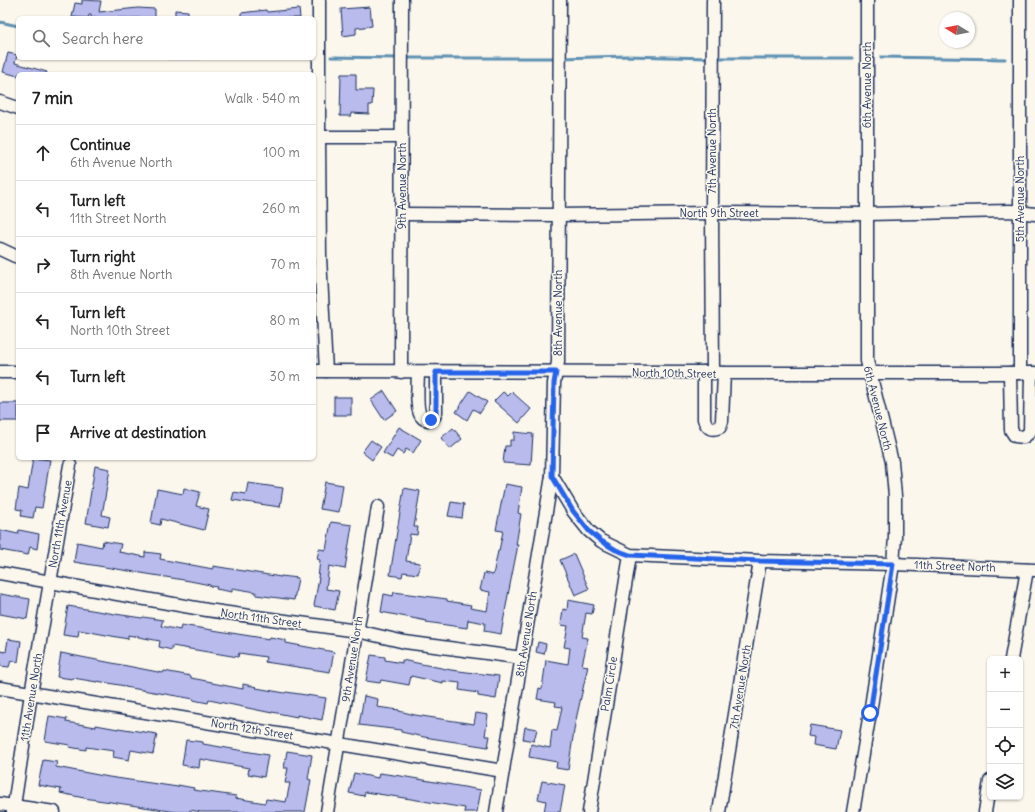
<!DOCTYPE html>
<meta charset="utf-8">
<style>
:root{--surface:#fff;--page:#f2f2f2;--text:#222;--muted:#767676;--line:#e0e0e0}
body{margin:0;font-family:Delius,sans-serif;background:var(--page);color:var(--text)}
.controls{position:absolute;right:12px;bottom:12px;display:grid;overflow:hidden;border-radius:6px;box-shadow:0 1px 3px #0004}
.controls button{width:36px;height:36px;display:grid;place-items:center;padding:0;border:0;border-bottom:1px solid var(--line);background:var(--surface);color:var(--text);font:20px sans-serif}
.compass{position:absolute;left:939px;top:12px;width:36px;height:36px;border-radius:50%;background:var(--surface);box-shadow:0 1px 3px #0004;rotate:280deg}
.stop{position:absolute;width:12px;height:12px;margin:-9px;border:3px solid #2563eb;border-radius:50%;background:#fff}
.stop.end{background:#2563eb;border-color:#fff;box-shadow:0 1px 4px #0008}
.list{margin:0;padding:0;list-style:none}
h2{display:flex;justify-content:space-between;align-items:center;height:52px;margin:0;padding:0 16px;font-size:17px}
h2 small{font-size:13px;font-weight:400;color:var(--muted)}
.list li{display:grid;grid-template-columns:26px 1fr auto;gap:12px;align-items:center;box-sizing:border-box;height:56px;padding:0 16px;border-top:1px solid var(--line)}
.list b{display:block;font-size:15px;white-space:nowrap}
.list p{margin:0;font-size:13px;white-space:nowrap;color:var(--muted)}
.list em{font-size:13px;font-style:normal;color:var(--muted)}
.icon{flex:none;width:22px;height:22px;fill:none;stroke:currentColor;stroke-width:2;stroke-linecap:round;stroke-linejoin:round}
.map{position:relative;flex:none;width:1035px;height:812px;overflow:hidden}
.search{position:absolute;background:var(--surface);box-shadow:0 1px 3px #0004;left:16px;top:16px;width:300px;height:44px;display:flex;align-items:center;gap:10px;box-sizing:border-box;padding:0 14px;border-radius:6px;color:var(--muted);font-size:15px}
.panel{position:absolute;background:var(--surface);box-shadow:0 1px 3px #0004;left:16px;top:72px;width:300px;height:388px;border-radius:6px}
.map>svg:first-child{display:block}
.lines{fill:none;stroke-linecap:round;stroke-linejoin:round}
.stream{stroke:#5e90b3;stroke-width:3}
.building{fill:#b9bbed;stroke:#1b2f5e}
.minor-casing{stroke:#1b2f5e;stroke-width:15}
.minor{stroke:#fbf7ec;stroke-width:12}
.route{stroke:#2563eb;stroke-width:5}
.labels{text-anchor:middle;dominant-baseline:central;stroke-width:3;stroke-linejoin:round;paint-order:stroke}
.street-label{font-size:11px;fill:#1b2f5e;stroke:#fbf7ec}
</style>
<div class="map">
<svg width="1035" height="812" viewBox="0 0 1035 812">
<rect width="100%" height="100%" fill="#fbf7ec"/>
<filter id="ink" filterUnits="userSpaceOnUse"><feTurbulence type="fractalNoise" baseFrequency=".025" numOctaves="2"/><feDisplacementMap in="SourceGraphic" scale="8" xChannelSelector="R" yChannelSelector="G"/><feConvolveMatrix kernelMatrix="1 2 1 2 8 2 1 2 1" color-interpolation-filters="sRGB"/></filter>
<g filter="url(#ink)">
<g class="lines">
<g class="stream">
<path d="M0 22 18 26"/>
<path d="M331 57 398 58"/>
<path d="M881 57 1005 59"/>
<path d="M168 58H200"/>
<path d="M404 58H556"/>
<path d="M562 58 626 56 710 58"/>
<path d="M716 58H852"/>
</g>
</g>
<g class="building">
<path d="M82 0 101 1 99 12 138 8 155 9V18H91V15H89L88 18 72 17 75 3 82 4Z"/>
<path d="M370 7 372 26 356 28V34L343 36 341 9Z"/>
<path d="M299 9 300 18H241V13L266 10 267 12Z"/>
<path d="M175 10 188 11V18H175Z"/>
<path d="M8 53 17 55 15 63 47 72 46 74H18V76L3 72Z"/>
<path d="M341 74H356V90H373L372 105H369V114L351 113V116H340Z"/>
<path d="M384 391 397 411 384 420 371 400Z"/>
<path d="M470 391 487 402 480 413 473 409 467 420 456 412Z"/>
<path d="M503 392 508 396 512 392 531 409 519 423 494 401Z"/>
<rect x="334" y="397" width="17" height="18"/>
<rect x="0" y="403" width="18" height="18"/>
<path d="M399 427 421 440 413 453 406 449 403 454 397 450 392 458 383 453Z"/>
<path d="M453 428 462 439 450 449 441 438Z"/>
<path d="M514 432 533 434 531 465 503 463 505 446H510V440H514Z"/>
<path d="M371 440 381 447 372 460 362 452Z"/>
<path d="M33 458 50 460 42 508 35 507 33 518 21 516 22 510 16 509 19 488 28 490Z"/>
<path d="M95 466 110 469 102 515 110 517 108 527 86 523Z"/>
<path d="M325 482 343 485 339 512 320 509Z"/>
<path d="M248 483 283 488 280 507 232 500 234 492 246 494Z"/>
<path d="M505 484 522 487 518 513 521 514 516 545H518L508 595 501 634 484 631 485 623 468 620 467 628 426 622 427 621 381 612 384 594 393 596 394 592 447 599V601L471 605 470 608 487 611 490 592 480 590 484 573 493 575 498 551H499L503 531 496 530Z"/>
<path d="M184 488 200 492 196 506 209 509 204 530 161 519 160 525 151 523 157 489 183 494Z"/>
<path d="M404 488 420 491 414 527H418L417 535 410 534 406 561 420 563 418 574 403 572 402 577 390 575Z"/>
<path d="M451 502 464 504 462 518 448 516Z"/>
<path d="M331 522 352 525 345 569 329 566 326 589 339 591 335 610 314 606 319 578H318L320 560 317 559 319 549 326 550Z"/>
<path d="M0 530 18 534 19 530 39 534 37 549 30 547 28 555 0 550Z"/>
<path d="M103 541 121 544 119 552 145 557V552L161 554 160 559 213 569V566L281 577V576L298 578 294 600 256 595V592L232 588V592L216 589 217 587 210 586V585L190 581 74 562 77 542 102 547Z"/>
<path d="M574 554 589 589 575 595 560 560Z"/>
<path d="M0 594 30 599 27 619 0 614Z"/>
<path d="M568 600 594 605 592 614 586 613 582 637 588 638 582 665 588 666 575 724 568 770 556 768 557 762 529 757 531 744 550 748 552 730 557 731 562 707 555 706 556 702 537 699 539 688 542 689 546 660 568 664 570 648 564 647 568 626 561 625 563 609 567 610Z"/>
<path d="M68 606 115 614 142 618 143 617 163 620 161 626 180 630 181 625 269 639 270 637 286 640V643L334 652 330 672 265 662 266 657 239 653 238 657 172 646V650L159 647 160 641 128 635V639L79 630 78 637 63 635Z"/>
<path d="M8 639 21 641 18 662 11 660 9 667 0 666V651L6 652Z"/>
<path d="M538 642 546 644 544 654 536 652Z"/>
<path d="M61 653 163 673 164 671 191 676V678L212 682V683L243 689V684L257 687 256 688 285 693 286 692 326 698 322 720 297 715V717L272 712V713L209 700 208 703 193 700 194 699 125 687V686L97 681V682L73 678V679L57 677Z"/>
<path d="M371 655 385 657V660L402 663V660L451 670 499 676 496 699 478 696V693L459 690 460 683 443 681V683L411 676 409 685 381 680 380 683 366 681Z"/>
<path d="M364 696 378 699 377 707 399 710V711L415 715 474 724 476 713 488 715 485 736H490L488 747 424 737 401 732V730L359 725Z"/>
<path d="M49 716 67 719 66 722 96 727V725L118 729V728L157 734 153 754 131 750 129 760 113 757 114 751 86 747V750L69 747 70 745 45 741Z"/>
<path d="M810 725 840 730 836 749 813 745 814 737 808 736Z"/>
<path d="M525 727 537 729 534 741 523 739Z"/>
<path d="M186 740 203 742V744L268 755 264 777 248 774 249 768 200 759 199 768 182 765Z"/>
<path d="M287 751 312 755 308 779 311 780 305 812H201L190 810 189 812H177L84 798 60 793 61 789 38 785 43 760 57 762 56 767 109 777 178 787V785L194 788 193 790 236 796 235 798 265 803 266 799 286 802 290 783H285L288 768H284Z"/>
<path d="M354 773 378 778 379 773 401 776 481 790 477 812H464L465 808 411 799 365 792 364 796 349 793Z"/>
<path d="M542 781 565 785 560 812H544L546 801 538 799Z"/>
</g>
<g class="lines">
<defs>
<g id="minor">
<path d="M319 0V137L320 257 326 371"/>
<path d="M1020 0V373"/>
<path d="M0 102 18 108"/>
<path d="M314 137H402"/>
<path d="M402 214 559 215 712 213 867 214 1010 211 1035 214"/>
<path d="M0 249 15 256 18 257"/>
<path d="M314 371 704 372 724 373H1035"/>
<path d="M0 372H18"/>
<path d="M401 372 402 0"/>
<path d="M418 372C418 382 415 411 422 417 424 420 428 420 431 420L434 417 436 412V372"/>
<path d="M704 372V419C707 428 711 431 720 427L722 421 724 373"/>
<path d="M713 373 712 213 713 0"/>
<path d="M1010 373 1011 430 1015 436 1024 437 1030 432 1031 373"/>
<path d="M552 476 573 511 589 531 601 541 630 555 760 561 893 564 1035 570"/>
<path d="M0 573 207 610 357 631 405 642 522 658"/>
<path d="M1011 659 1027 570"/>
<path d="M0 688 503 771"/>
<path d="M0 804 54 812"/>
<path d="M13 812 31 694 70 465"/>
<path d="M327 812 378 507"/>
<path d="M496 812 552 476 554 383 558 362 560 0"/>
<path d="M589 812 630 555"/>
<path d="M719 812 760 561"/>
<path d="M853 812 870 713 893 564 895 537V496L892 462 867 361V0"/>
<path d="M985 812 990 781"/>
</g>
</defs>
<use href="#minor" class="minor-casing"/>
<use href="#minor" class="minor"/>
</g>
</g>
<g class="lines" filter="url(#ink)">
<path class="route" d="M431 420 434 417 436 412V372H556L554 383 552 476 573 511 589 531 601 541 616 550 630 555 760 561 893 564 870 713"/>
</g>
<g class="labels">
<g class="street-label">
<text transform="translate(867 85) rotate(-90)">6th Avenue North</text>
<text transform="translate(712 151) rotate(-90)">7th Avenue North</text>
<text transform="translate(402 186) rotate(-90)">9th Avenue North</text>
<text transform="translate(1020 199) rotate(-90)">5th Avenue North</text>
<text x="719" y="213">North 9th Street</text>
<text transform="translate(558 313) rotate(-90)">8th Avenue North</text>
<text transform="translate(674 373) rotate(1)">North 10th Street</text>
<text transform="translate(878 408) rotate(76)">6th Avenue North</text>
<text transform="translate(60 524) rotate(-80)">North 11th Avenue</text>
<text transform="translate(955 566) rotate(2)">11th Street North</text>
<text transform="translate(261 618) rotate(8)">North 11th Street</text>
<text transform="translate(526 634) rotate(-81)">8th Avenue North</text>
<text transform="translate(352 659) rotate(-81)">9th Avenue North</text>
<text transform="translate(609 684) rotate(-81)">Palm Circle</text>
<text transform="translate(740 687) rotate(-81)">7th Avenue North</text>
<text transform="translate(31 697) rotate(-81)">11th Avenue North</text>
<text transform="translate(252 729) rotate(9)">North 12th Street</text>
</g>
</g>
</svg>
<div class="controls">
<button>+</button>
<button>−</button>
<button><svg class="icon" aria-label="locate" viewBox="0 0 24 24"><circle cx="12" cy="12" r="6"/><path d="M12 2v4M12 18v4M2 12h4M18 12h4"/></svg></button>
<button><svg class="icon" aria-label="layers" viewBox="0 0 24 24"><path d="M12 4l9 5-9 5-9-5zM3 14l9 5 9-5"/></svg></button>
</div>
<svg class="compass" viewBox="-18 -18 36 36"><path d="M0-13l5 13h-10z" fill="#e53935"/><path d="M0 13l5-13h-10z" fill="#767676"/></svg>
<div class="stop" style="left:870px;top:713px"></div>
<div class="stop end" style="left:431px;top:420px"></div>
<div class="search"><svg class="icon" aria-label="search" viewBox="0 0 24 24"><circle cx="10" cy="10" r="6"/><path d="M15 15l6 6"/></svg>Search here</div>
<section class="panel">
<h2>7 min<small>Walk · 540 m</small></h2>
<ul class="list">
<li><svg class="icon" aria-label="ahead" viewBox="0 0 24 24"><path d="M12 20V5M6 11l6-6 6 6"/></svg><div><b>Continue</b><p>6th Avenue North</p></div><em>100 m</em></li>
<li><svg class="icon" aria-label="left" viewBox="0 0 24 24"><path d="M17 20v-9H6M10 6l-5 5 5 5"/></svg><div><b>Turn left</b><p>11th Street North</p></div><em>260 m</em></li>
<li><svg class="icon" aria-label="right" viewBox="0 0 24 24"><path d="M7 20v-9h11M14 6l5 5-5 5"/></svg><div><b>Turn right</b><p>8th Avenue North</p></div><em>70 m</em></li>
<li><svg class="icon" aria-label="left" viewBox="0 0 24 24"><path d="M17 20v-9H6M10 6l-5 5 5 5"/></svg><div><b>Turn left</b><p>North 10th Street</p></div><em>80 m</em></li>
<li><svg class="icon" aria-label="left" viewBox="0 0 24 24"><path d="M17 20v-9H6M10 6l-5 5 5 5"/></svg><div><b>Turn left</b></div><em>30 m</em></li>
<li><svg class="icon" aria-label="arrive" viewBox="0 0 24 24"><path d="M6 21V4h12l-3 4 3 4H6"/></svg><div><b>Arrive at destination</b></div></li>
</ul>
</section>
</div>
